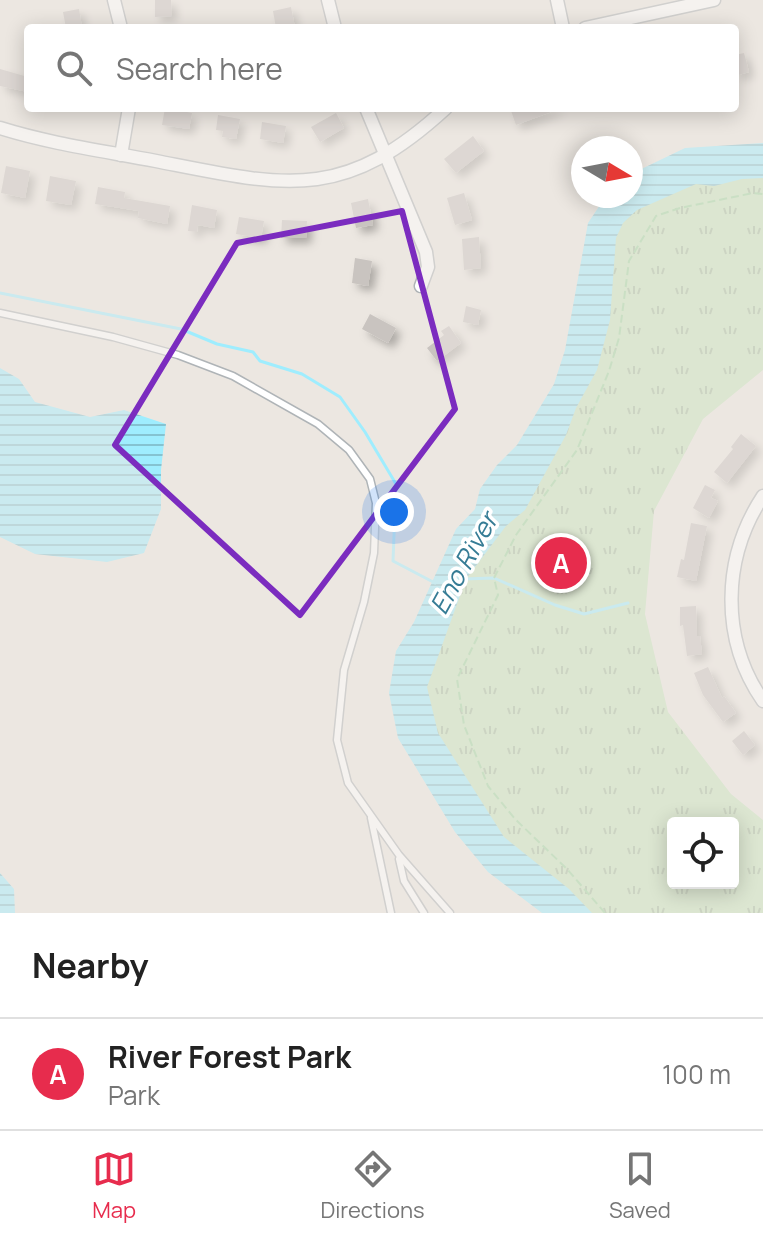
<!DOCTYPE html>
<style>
:root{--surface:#fff;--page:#f2f2f2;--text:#222;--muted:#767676;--line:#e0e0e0;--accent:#e72c4d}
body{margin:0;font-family:Manrope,sans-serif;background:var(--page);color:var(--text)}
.controls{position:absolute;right:24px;bottom:24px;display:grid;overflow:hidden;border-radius:8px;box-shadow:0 4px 20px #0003}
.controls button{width:72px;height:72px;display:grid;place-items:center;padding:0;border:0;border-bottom:2px solid var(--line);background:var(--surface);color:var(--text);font:40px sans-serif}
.compass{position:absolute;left:571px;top:136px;width:72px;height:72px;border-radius:50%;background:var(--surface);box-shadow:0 4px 20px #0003;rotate:100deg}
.you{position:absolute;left:394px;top:512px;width:28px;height:28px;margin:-20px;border:6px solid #fff;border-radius:50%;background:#1a73e8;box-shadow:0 0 0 12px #1a73e833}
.badge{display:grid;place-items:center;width:52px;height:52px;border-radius:50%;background:var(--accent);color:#fff;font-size:26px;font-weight:700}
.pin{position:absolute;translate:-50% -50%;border:4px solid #fff;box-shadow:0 2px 8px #0006}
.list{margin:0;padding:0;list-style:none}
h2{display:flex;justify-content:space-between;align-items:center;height:104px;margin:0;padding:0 32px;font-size:34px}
h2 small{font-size:26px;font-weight:400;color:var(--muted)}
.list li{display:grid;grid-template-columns:52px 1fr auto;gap:24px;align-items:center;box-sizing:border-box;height:112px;padding:0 32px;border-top:2px solid var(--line)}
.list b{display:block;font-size:30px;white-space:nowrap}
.list p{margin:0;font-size:26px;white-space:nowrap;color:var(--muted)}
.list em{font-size:26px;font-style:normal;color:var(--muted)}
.icon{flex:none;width:44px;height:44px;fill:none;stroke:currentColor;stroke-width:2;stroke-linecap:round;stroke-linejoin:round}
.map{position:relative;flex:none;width:763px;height:913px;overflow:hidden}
.search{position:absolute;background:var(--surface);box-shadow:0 4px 20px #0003;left:24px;right:24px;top:24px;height:88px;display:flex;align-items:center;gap:20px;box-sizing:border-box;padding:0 28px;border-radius:8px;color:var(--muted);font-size:30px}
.sheet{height:216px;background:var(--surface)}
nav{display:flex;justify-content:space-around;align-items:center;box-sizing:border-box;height:112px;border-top:2px solid var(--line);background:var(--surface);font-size:22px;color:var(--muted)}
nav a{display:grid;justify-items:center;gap:4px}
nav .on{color:var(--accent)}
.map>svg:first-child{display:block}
.park{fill:url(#park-tufts);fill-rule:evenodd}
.water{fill:url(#water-rules)}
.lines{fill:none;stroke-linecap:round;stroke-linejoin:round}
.stream{stroke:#9fedfe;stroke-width:3}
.building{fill:#c9c4c0;filter:url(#shadow)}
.service-casing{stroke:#afb4b7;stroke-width:9}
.minor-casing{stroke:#afb4b7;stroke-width:15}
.path{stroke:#a0d6a0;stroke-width:2;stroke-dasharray:8 4;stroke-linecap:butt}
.service{stroke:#fff;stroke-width:6}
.minor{stroke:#fff;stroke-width:12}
.marked{fill:none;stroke:#7b2cbf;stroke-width:6;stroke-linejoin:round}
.labels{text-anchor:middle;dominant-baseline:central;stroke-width:7;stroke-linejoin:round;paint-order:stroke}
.water-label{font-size:26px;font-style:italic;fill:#367c95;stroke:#fff}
</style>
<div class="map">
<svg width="763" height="913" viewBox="0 0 763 913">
<defs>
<pattern id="park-tufts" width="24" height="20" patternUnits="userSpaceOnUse" patternTransform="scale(2)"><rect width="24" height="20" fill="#c7e4bd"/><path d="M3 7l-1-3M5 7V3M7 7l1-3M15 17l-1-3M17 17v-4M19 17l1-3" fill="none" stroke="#a5bc9d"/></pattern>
<pattern id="water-rules" width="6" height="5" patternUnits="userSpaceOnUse" patternTransform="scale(2)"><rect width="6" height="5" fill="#9fedfe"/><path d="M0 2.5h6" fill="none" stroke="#85c3d1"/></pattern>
<filter id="shadow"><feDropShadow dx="5.5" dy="5.5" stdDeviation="4" flood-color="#0004"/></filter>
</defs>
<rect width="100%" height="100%" fill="#ece7e1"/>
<path class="park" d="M763 164V370L703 419 654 511 645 614 668 712 731 794 763 820V913H559L409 707 420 653 601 349 617 196H631ZM673 823H733V883H673Z"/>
<g class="water">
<path d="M763 143V178L742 179 714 186 696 184 637 210 623 223 616 238 610 320 597 370 576 408 566 435 525 510 506 526 466 579 427 687 438 733 504 837 569 889 592 913H542L488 872 455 832 398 738 389 693 396 651 414 622 456 529 475 509 480 489 497 465 517 445 554 384 565 350 588 223 606 196H631V174L685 148Z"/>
<path d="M0 368 19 379 35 402 90 417 124 410 166 424 161 470V509L144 553 107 562 35 554 0 537Z"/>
<path d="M0 873 14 889 15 913H0Z"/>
</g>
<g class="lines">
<g class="stream">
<path d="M0 293 181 329 217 344 253 352 260 361 302 374 340 397 365 432 396 484 393 561 435 583"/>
<path d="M463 579 494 578 555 605 584 614 628 603"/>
</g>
</g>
<g class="building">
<path d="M155 0H171L172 16 155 17Z"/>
<path d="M291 7 295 28H276L273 11Z"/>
<path d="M79 9 82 28H66L63 12Z"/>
<path d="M744 53 749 72 735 76V55Z"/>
<path d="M0 69 28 77V92L0 86Z"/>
<path d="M165 108 192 113 189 129 162 125Z"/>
<path d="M510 108H559V109L516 125Z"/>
<path d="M336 113 344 128 320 142 311 127Z"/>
<path d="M218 115 240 119 236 139 222 137 223 131 216 130Z"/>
<path d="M262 122 286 126 283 143 260 139Z"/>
<path d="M473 136 484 151 456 173 444 159Z"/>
<path d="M6 166 30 171 25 198 1 193Z"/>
<path d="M50 176 76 181 71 205 46 201Z"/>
<path d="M98 187 125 192 124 198 170 206 167 224 138 218 139 211 95 204Z"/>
<path d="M464 193 472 220 455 225 447 198Z"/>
<path d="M368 199 373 225 356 228 351 203Z"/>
<path d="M192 205 217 210 214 228 198 225 197 232 188 231Z"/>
<path d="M239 217 264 221 261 238 236 234Z"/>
<path d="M282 220 307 221 306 238H281Z"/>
<path d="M479 237 481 268 464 270 462 239Z"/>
<path d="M355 258 372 261 368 286 352 283Z"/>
<path d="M466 306 481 310 478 325 463 322Z"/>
<path d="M370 314 396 328 388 343 362 329Z"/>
<path d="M449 326 461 343 437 361 427 348 444 335 441 331Z"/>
<path d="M741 434 756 446 727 483 714 472 733 449 731 447Z"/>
<path d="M705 485 715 490 711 498 718 501 709 518 693 508Z"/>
<path d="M691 523 707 526 696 581 677 577 681 559 684 560Z"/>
<path d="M696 606 697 636H700L702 654 687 656 683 625 680 626V607Z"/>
<path d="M708 667 722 698 724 696 736 713 723 722 703 695 694 673Z"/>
<path d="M744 731 755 745 743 755 732 741Z"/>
</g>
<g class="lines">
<defs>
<g id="service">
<path d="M0 313 113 337 178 355 233 376 318 424 349 450 370 479 376 503 374 553 364 602 344 670 337 740 348 783 399 855 450 913"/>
<path d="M371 818 391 913"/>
<path d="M399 859 404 881 424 913"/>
</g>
<g id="minor">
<path d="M114 0 121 28"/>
<path d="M328 0 335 28"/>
<path d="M557 0 563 28"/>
<path d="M585 28 714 0"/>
<path d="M366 108 426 252 428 267 421 286"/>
<path d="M0 128C51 144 104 151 156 161 284 186 342 204 446 108"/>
<path d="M121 155 129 108"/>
<path d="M763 496C722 558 720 639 763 701"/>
</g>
</defs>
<use href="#service" class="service-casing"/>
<use href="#minor" class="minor-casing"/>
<path class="path" d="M605 913 567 869 515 819 488 786 464 725 457 679 498 595 494 578 516 535 577 450 609 371 619 338 629 261 656 216 680 208 753 193 763 194"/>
<use href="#service" class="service"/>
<use href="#minor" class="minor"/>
</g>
<path d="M0 0H763V913H0ZM402 211 455 409 300 615 115 445 237 243Z" fill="#ece7e1" fill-opacity=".55" fill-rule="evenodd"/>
<path class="marked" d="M402 211 455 409 300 615 115 445 237 243Z"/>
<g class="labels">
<g class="water-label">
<text transform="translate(463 563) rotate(-61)">Eno River</text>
</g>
</g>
</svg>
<div class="controls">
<button><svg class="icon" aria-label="locate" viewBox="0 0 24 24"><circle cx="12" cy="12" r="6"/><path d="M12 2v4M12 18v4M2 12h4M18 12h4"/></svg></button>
</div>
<svg class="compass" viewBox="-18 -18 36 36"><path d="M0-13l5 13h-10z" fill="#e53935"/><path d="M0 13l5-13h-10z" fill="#767676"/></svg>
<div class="you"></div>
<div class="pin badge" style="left:561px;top:563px">A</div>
<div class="search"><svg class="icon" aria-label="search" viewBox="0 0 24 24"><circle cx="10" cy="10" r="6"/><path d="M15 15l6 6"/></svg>Search here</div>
</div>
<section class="sheet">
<h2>Nearby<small></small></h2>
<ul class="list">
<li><span class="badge">A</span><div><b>River Forest Park</b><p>Park</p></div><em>100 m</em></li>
</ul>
</section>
<nav>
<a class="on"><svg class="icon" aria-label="map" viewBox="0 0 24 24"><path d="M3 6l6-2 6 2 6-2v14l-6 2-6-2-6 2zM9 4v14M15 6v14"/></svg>Map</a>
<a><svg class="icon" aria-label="directions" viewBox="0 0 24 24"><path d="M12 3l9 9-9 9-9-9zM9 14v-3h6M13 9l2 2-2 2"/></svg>Directions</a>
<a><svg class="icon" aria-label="saved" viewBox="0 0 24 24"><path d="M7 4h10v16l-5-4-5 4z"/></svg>Saved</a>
</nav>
